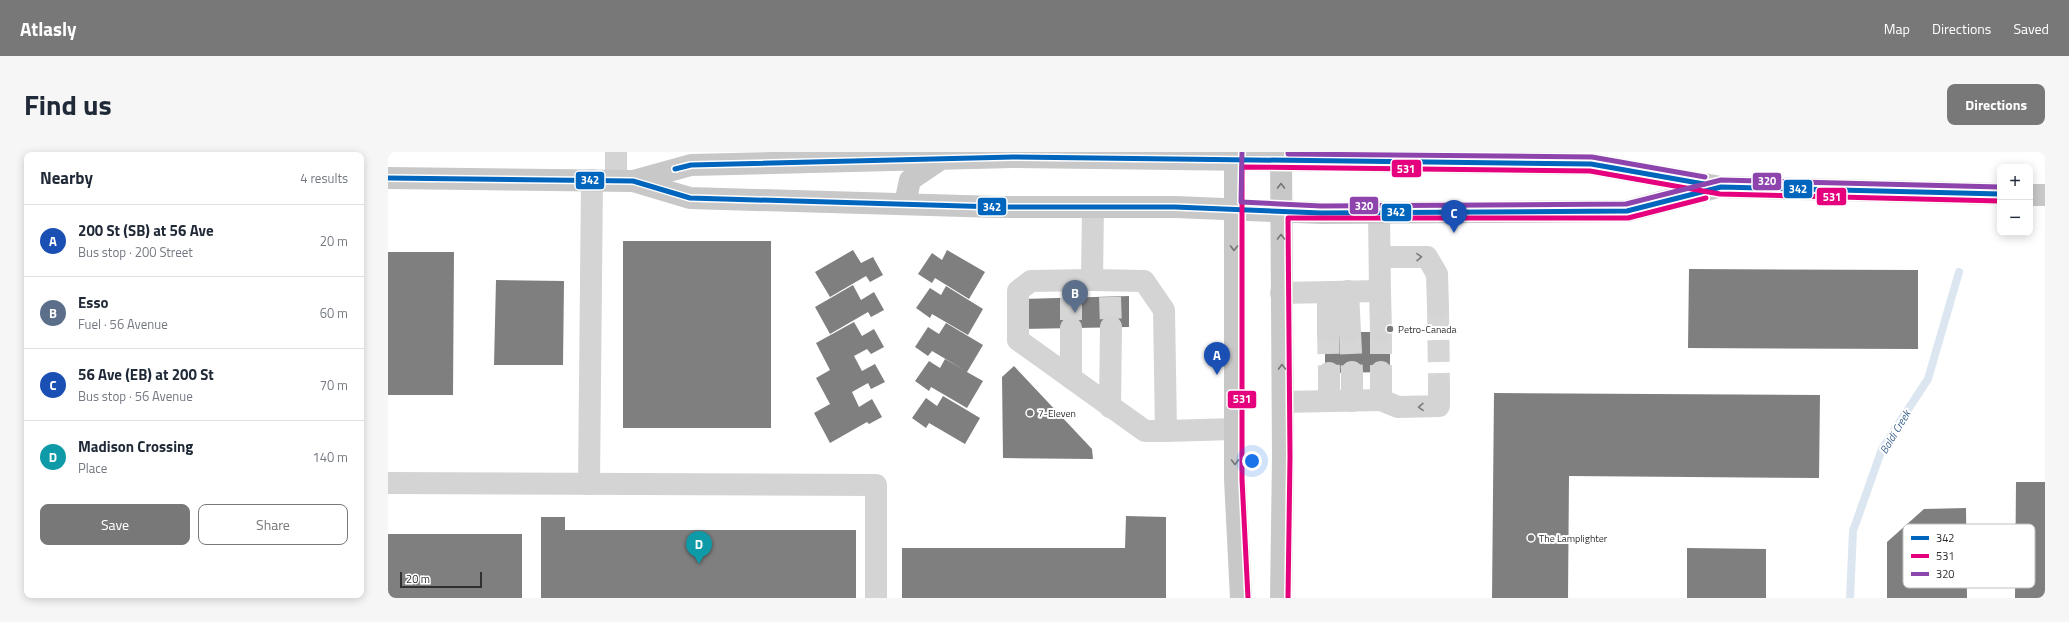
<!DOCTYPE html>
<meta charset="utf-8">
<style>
:root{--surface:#fff;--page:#f6f6f7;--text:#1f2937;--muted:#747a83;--line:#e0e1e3;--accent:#787878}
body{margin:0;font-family:"Titillium Web",sans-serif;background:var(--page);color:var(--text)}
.controls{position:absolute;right:12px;top:12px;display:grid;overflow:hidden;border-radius:8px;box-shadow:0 2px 10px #0003}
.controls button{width:36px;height:36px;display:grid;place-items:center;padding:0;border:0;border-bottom:1px solid var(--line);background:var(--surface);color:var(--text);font:20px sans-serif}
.scale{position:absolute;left:12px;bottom:10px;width:82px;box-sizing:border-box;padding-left:4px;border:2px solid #303030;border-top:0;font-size:11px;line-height:14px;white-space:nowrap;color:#303030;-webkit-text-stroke:3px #fff;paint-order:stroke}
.you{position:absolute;left:864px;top:309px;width:14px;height:14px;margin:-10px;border:3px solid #fff;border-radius:50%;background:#1a73e8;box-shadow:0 0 0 6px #1a73e833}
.badge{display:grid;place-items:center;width:26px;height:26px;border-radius:50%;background:var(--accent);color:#fff;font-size:13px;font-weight:700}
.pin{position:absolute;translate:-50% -33px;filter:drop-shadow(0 1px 2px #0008)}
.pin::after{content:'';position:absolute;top:21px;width:14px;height:12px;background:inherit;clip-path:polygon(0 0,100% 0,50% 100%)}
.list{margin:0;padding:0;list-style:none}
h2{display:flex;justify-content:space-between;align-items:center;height:52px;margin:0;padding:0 16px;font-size:17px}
h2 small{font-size:13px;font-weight:400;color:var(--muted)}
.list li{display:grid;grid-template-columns:26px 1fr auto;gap:12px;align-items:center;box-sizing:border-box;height:72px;padding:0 16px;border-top:1px solid var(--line)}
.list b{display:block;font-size:15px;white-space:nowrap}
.list p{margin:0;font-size:13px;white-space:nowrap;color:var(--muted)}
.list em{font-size:13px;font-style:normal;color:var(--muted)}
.actions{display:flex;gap:8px;padding:12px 16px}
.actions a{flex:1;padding:9px 0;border:1px solid var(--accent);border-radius:8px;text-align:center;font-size:14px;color:var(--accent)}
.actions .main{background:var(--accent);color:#fff}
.map{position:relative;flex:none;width:1657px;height:446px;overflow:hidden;border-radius:8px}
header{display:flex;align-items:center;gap:24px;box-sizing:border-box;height:56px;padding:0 20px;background:var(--accent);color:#fff}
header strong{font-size:19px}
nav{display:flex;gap:22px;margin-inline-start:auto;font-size:14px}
.intro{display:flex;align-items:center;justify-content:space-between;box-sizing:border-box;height:96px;padding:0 24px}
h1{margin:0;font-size:28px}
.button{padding:10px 18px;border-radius:8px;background:var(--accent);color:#fff;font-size:14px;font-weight:700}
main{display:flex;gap:24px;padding:0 24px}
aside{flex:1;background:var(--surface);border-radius:8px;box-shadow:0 2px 10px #0003}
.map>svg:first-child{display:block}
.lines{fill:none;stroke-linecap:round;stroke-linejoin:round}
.stream{stroke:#dbe6f0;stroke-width:8}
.building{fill:#7f7f7f}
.minor-tunnel{stroke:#d6d6d6;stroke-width:22;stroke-dasharray:22 11;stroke-linecap:butt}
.minor{stroke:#d4d4d4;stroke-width:22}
.major{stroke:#c8c8c8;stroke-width:22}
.bus-1-casing{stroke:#fff;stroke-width:8}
.bus-2-casing{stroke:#fff;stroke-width:8}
.bus-3-casing{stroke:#fff;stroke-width:8}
.bus-1{stroke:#0065bd;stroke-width:5}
.bus-2{stroke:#e5007d;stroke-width:5}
.bus-3{stroke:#8e44ad;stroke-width:5}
.oneway{stroke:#747474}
.oneway2{stroke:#7a7a7a}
.poi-dot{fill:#787878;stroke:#fff;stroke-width:1.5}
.labels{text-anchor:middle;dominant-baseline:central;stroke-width:4;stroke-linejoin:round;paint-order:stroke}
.poi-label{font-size:10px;fill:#303030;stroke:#fff;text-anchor:start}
.water-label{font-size:11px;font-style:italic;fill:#42688d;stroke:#fff}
.key{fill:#fff;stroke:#c1c1c1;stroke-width:1}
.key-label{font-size:11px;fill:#303030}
.line-badge{stroke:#fff;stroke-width:1.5}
.badge-label{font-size:11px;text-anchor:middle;font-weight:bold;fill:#fff}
</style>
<header>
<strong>Atlasly</strong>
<nav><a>Map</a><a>Directions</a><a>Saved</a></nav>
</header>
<div class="intro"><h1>Find us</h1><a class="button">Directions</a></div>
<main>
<aside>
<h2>Nearby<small>4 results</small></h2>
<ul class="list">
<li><span class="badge" style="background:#1a4fb4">A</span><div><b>200 St (SB) at 56 Ave</b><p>Bus stop · 200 Street</p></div><em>20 m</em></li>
<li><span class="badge" style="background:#5c6f8a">B</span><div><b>Esso</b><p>Fuel · 56 Avenue</p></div><em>60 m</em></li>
<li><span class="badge" style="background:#1a4fb4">C</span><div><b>56 Ave (EB) at 200 St</b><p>Bus stop · 56 Avenue</p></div><em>70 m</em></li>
<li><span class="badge" style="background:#0f9aa8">D</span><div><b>Madison Crossing</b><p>Place</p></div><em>140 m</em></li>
</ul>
<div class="actions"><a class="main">Save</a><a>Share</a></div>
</aside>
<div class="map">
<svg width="1657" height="446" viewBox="0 0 1657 446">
<rect width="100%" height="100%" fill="#fff"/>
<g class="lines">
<path class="stream" d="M1462 446 1465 379 1494 297 1540 227 1571 120"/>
</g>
<g class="building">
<rect x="235" y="89" width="148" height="187"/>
<path d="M465 98 473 111 485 105 495 123 482 130 478 124 442 145 427 120Z"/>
<path d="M559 98 597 120 581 147 547 126 544 131 530 122 544 101 554 108Z"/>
<path d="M0 100H66L65 243H0Z"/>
<path d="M1301 117 1530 118V197L1300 196Z"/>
<path d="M108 128 176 129 175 213H106Z"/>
<path d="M465 133 473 148 486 140 496 158 483 165 480 160 442 182 427 155Z"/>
<path d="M558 134 595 157 580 183 544 162 542 166 528 156 542 136 553 143Z"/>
<path d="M741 144V175L634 177V147Z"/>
<path d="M466 170 474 184 486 177 496 195 483 202 479 197 466 204 474 219 487 212 497 230 483 237 480 231 464 240 471 255 484 247 494 265 481 272 479 270 442 291 426 261 442 252 428 226 442 218 428 191Z"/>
<path d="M558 171 595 193 579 220 595 229 579 256 543 235 541 239 527 229 541 209 552 216 557 207 578 219 544 199 540 204 527 195 540 175 551 182Z"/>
<path d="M937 180H1002V220L937 221Z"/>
<path d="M626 214 704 297 705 307 615 306 614 225Z"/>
<path d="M1106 241 1432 243 1431 326 1181 324 1180 446H1104Z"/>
<path d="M555 244 592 266 577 292 541 271 538 276 524 266 538 246 549 254Z"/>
<path d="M1628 330H1657V446H1627Z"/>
<path d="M1578 356 1579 446H1499V390L1536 357Z"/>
<path d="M738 364 778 365V446H514V396H737Z"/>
<path d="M153 365H177V378H468V446H153Z"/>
<rect x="0" y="382" width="134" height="64"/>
<path d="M1299 396 1378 397V446H1299Z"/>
</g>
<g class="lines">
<g class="minor-tunnel">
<path d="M722 145 723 175"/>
<path d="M683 146V176"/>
<path d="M1050 155 1051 233"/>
<path d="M940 180 941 221"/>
<path d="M962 180 964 220"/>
<path d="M993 180V220"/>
</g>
<g class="minor">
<path d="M228 28V0"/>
<path d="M705 55 704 128 756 129 776 158 778 279 846 277"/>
<path d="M992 105H1039L1049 122 1050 155"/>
<path d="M704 128 643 129 630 139V188L757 279H778"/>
<path d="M960 139 962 180"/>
<path d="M992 139 993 180"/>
<path d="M940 140V180"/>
<path d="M893 141 992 139 991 60"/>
<path d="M683 176V226"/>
<path d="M964 220V249"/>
<path d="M941 221V249"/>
<path d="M993 248 1010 255 1051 254V233"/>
<path d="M895 250 993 248V220"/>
<path d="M722 255 723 175"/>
<path d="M0 331 488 333V446"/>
<path d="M201 332 204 28"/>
</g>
<g class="major">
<path d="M847 0V327L853 446"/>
<path d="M0 26 245 29 302 46 609 55H787L933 61 1239 59 1326 36"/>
<path d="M245 29 303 13 625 5 1203 12 1333 35 1612 42"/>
<path d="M1642 43H1657"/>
<path d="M517 52 522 28 553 7"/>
<path d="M893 446 895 305 893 0"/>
</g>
<defs>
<g id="bus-1">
<path d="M287 17 303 13 625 5 1203 12 1316 32"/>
<path d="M0 26 245 29 302 46 609 55H787L933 61 1239 59 1333 35 1612 42"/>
</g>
<g id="bus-2">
<path d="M860 446 854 327V15L1202 19 1332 42 1612 49"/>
<path d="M900 446 902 305 900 66H1240L1318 46"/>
</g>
<g id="bus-3">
<path d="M854 0 853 50 933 54 1238 52 1333 28 1612 35"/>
<path d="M900 0V2L1204 5 1317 25"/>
</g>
</defs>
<use href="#bus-1" class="bus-1-casing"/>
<use href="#bus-2" class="bus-2-casing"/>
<use href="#bus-3" class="bus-3-casing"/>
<use href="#bus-1" class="bus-1"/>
<use href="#bus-2" class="bus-2"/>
<use href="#bus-3" class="bus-3"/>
</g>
<defs><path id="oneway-chevron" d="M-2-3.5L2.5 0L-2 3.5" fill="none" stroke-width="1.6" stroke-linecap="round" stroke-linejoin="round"/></defs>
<g class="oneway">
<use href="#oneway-chevron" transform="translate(893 34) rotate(-90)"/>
<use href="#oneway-chevron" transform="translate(893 85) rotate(-90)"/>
<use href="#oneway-chevron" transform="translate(846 96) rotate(90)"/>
<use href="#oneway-chevron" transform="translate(894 215) rotate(-91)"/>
<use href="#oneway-chevron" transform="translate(847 310) rotate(90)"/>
</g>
<g class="oneway2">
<use href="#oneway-chevron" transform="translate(1031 105) rotate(-1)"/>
<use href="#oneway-chevron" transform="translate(1033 255) rotate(179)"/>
</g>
<g class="poi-dot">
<circle cx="1002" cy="177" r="4"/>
<circle cx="642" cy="261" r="4"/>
<circle cx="1143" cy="386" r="4"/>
</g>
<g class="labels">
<g class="poi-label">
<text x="1010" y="177">Petro-Canada</text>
<text x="650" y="261">7-Eleven</text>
<text x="1151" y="386">The Lamplighter</text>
</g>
<g class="water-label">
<text transform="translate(1507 280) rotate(-59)">Baldi Creek</text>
</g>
</g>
<rect x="1515" y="372" width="132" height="64" rx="6" class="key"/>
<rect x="1523" y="384" width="18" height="4" fill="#0065bd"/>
<rect x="1523" y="402" width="18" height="4" fill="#e5007d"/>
<rect x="1523" y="420" width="18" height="4" fill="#8e44ad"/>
<g class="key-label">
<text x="1548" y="390">342</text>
<text x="1548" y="408">531</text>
<text x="1548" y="426">320</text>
</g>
<g class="line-badge">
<rect x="1003" y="7" width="31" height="19" rx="4" fill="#e5007d"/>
<rect x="187" y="19" width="30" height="19" rx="4" fill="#0065bd"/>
<rect x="1364" y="20" width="30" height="19" rx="4" fill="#8e44ad"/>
<rect x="1395" y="27" width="30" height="20" rx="4" fill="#0065bd"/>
<rect x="1428" y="35" width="31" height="19" rx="4" fill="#e5007d"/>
<rect x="961" y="44" width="30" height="19" rx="4" fill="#8e44ad"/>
<rect x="589" y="45" width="30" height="19" rx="4" fill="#0065bd"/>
<rect x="993" y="51" width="31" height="19" rx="4" fill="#0065bd"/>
<rect x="839" y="238" width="30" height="19" rx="4" fill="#e5007d"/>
</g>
<g class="badge-label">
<text x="1018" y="21">531</text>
<text x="202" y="32">342</text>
<text x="1379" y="33">320</text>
<text x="1410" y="41">342</text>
<text x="1444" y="49">531</text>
<text x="976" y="58">320</text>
<text x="604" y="59">342</text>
<text x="1008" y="64">342</text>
<text x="854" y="251">531</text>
</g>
</svg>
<div class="controls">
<button>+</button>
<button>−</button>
</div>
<div class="scale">20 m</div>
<div class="you"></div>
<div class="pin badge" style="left:829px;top:223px;background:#1a4fb4">A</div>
<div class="pin badge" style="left:687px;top:161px;background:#5c6f8a">B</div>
<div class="pin badge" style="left:1066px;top:81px;background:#1a4fb4">C</div>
<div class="pin badge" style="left:311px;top:412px;background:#0f9aa8">D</div>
</div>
</main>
